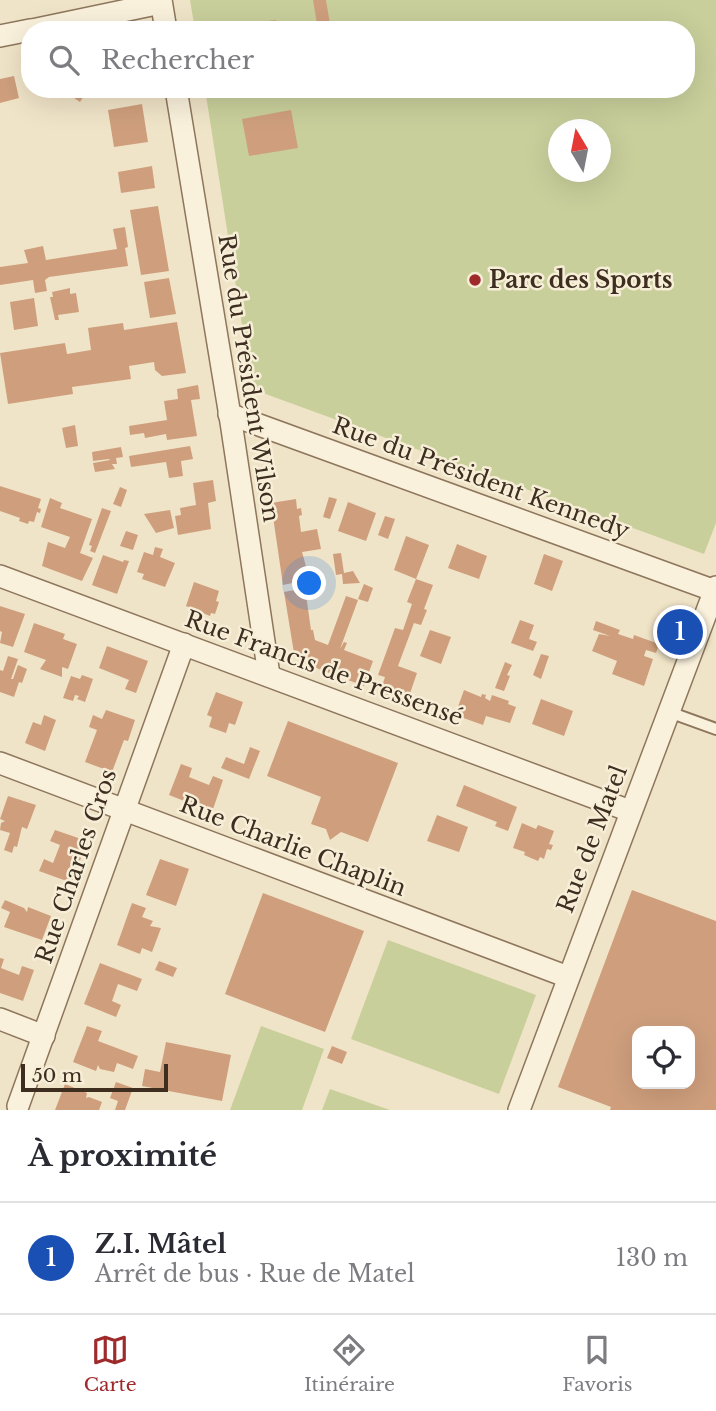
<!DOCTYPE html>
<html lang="fr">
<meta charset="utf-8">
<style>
:root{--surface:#fff;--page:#f2f2f3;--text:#2b2b33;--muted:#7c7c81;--line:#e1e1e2;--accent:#9e2a2b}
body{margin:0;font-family:"Libre Baskerville",serif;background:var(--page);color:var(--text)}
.controls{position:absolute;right:21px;bottom:21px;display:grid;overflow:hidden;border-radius:14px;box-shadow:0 7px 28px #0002}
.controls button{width:63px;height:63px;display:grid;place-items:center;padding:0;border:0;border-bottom:2px solid var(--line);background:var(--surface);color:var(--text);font:35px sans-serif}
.compass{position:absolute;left:548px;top:119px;width:63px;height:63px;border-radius:50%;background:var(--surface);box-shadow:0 7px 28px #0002;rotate:350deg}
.scale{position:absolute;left:21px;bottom:18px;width:147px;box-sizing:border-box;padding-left:7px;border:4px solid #3d2e20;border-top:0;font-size:19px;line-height:24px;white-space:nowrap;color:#3d2e20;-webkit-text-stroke:5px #f7eed8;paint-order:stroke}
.you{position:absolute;left:310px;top:584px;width:24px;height:24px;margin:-18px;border:5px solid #fff;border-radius:50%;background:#1a73e8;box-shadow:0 0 0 10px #1a73e833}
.badge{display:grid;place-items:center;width:46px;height:46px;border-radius:50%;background:var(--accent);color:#fff;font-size:23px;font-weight:700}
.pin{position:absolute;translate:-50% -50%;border:4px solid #fff;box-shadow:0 2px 7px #0006}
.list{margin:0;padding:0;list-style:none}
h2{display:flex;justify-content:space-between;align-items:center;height:91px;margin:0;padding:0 28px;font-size:30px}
h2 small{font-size:23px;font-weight:400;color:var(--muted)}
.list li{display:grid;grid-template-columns:46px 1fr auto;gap:21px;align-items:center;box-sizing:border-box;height:112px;padding:0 28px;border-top:2px solid var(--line)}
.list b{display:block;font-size:26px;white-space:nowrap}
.list p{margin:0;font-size:23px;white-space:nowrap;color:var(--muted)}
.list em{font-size:23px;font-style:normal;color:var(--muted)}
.icon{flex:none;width:38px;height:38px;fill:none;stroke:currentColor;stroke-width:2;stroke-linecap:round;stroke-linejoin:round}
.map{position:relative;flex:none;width:716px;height:1110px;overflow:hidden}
.search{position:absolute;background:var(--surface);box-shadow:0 7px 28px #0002;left:21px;right:21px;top:21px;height:77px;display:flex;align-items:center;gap:18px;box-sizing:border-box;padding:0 24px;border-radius:28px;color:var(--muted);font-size:26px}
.sheet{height:203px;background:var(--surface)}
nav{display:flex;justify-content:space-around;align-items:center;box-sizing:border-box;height:98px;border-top:2px solid var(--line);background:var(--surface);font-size:19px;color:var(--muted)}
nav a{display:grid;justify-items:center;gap:4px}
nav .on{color:var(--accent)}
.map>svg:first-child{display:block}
.green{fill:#c9cf9b;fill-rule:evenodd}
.building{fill:#cf9f7d;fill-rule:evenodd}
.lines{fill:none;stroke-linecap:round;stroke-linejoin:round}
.service-casing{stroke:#8d765c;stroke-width:14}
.minor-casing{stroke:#8d765c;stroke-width:24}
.service{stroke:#faf1dc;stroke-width:10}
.minor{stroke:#faf1dc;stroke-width:21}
.poi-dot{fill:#9e2a2b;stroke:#f7eed8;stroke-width:2.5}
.labels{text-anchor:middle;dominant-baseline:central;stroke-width:5;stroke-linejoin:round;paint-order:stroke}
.poi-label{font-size:23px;font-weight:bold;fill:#3d2e20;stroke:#f7eed8;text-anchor:start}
.street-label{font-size:23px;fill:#3d2e20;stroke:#f7eed8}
</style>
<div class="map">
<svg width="716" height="1110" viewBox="0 0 716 1110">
<rect width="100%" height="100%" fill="#f0e4c8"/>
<g class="green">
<path d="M190 0H716V523L704 554 252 389 205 89H686V30H195ZM558 130H600V172H558Z"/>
<path d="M388 940 536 995 499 1094 351 1039Z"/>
<path d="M261 1026 324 1049 302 1110H230Z"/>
<path d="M330 1089 390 1110H322Z"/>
</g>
<g class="building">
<path d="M313 0H326L331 30H318Z"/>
<path d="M276 20 277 30H254L253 23Z"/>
<path d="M14 76 19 98 0 103V79Z"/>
<path d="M61 89H88L80 102Z"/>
<path d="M142 104 148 142 114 147 108 110Z"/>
<path d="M291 110 298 148 249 156 242 119Z"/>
<path d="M152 166 155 188 121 193 118 172Z"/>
<path d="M158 206 169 271 141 275 130 210Z"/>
<path d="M125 227 128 247 125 248 128 266 49 277 45 280 47 291 35 293 33 280 0 285V267L28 263 24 250 43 246 46 260 117 249 113 229Z"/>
<path d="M169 278 176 314 150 318 144 282Z"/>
<path d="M70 288V294L76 293 79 312 58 315 59 320H55L50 297H53L52 292Z"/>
<path d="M34 298 38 326 14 330 10 302Z"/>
<path d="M177 322 186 373 162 376 155 370 154 362 129 366 131 379 72 387 73 394 8 404 0 353 65 343 67 354 91 350 88 328 123 323 124 330Z"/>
<path d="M198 385 200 399 191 400 197 436 167 440 166 434 145 438 144 433 130 435 129 426 167 420 164 401 178 399 177 389Z"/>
<path d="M75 425 78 446 66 448 62 428Z"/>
<path d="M190 446 193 459 181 461 183 476 169 478 166 462 131 467 129 456Z"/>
<path d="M121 447 123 457 116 458 117 464H112L115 469 95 472 93 463 110 460 109 459 93 461 92 452Z"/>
<path d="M213 480 216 501 208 503 211 529 178 535 175 516 181 515 180 508 196 505 193 483Z"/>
<path d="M0 486 41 499 38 508 41 509 40 513 37 512 34 522 29 521 28 524 19 521 20 518 0 511Z"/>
<path d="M120 487 127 490 121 507 113 504Z"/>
<path d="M329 497 337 499 330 519 323 517Z"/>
<path d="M50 498 62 503 60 508 92 519 80 553 93 558 82 581 42 566 48 542 65 548 70 537 41 527Z"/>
<path d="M296 499 297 509 301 508 302 515 299 516 301 532 317 529 321 549 302 552 307 570H305L306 580 283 585 271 503Z"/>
<path d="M348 502 376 513 366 541 338 531Z"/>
<path d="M102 508 111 511 95 553 90 551 92 546 89 545Z"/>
<path d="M170 510 174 528 156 533 144 514Z"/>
<path d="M385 516 395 519 388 539 378 535Z"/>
<path d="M126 531 138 535 133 550 120 546Z"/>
<path d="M406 536 429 545 416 579 394 570Z"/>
<path d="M457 544 487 556 479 579 448 568Z"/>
<path d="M155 547 163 549 160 557 175 563 165 587 142 579 144 574 137 572 144 552 153 555Z"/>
<path d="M341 553 344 573 353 571 360 583 343 584 342 574 336 575 333 554Z"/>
<path d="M544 554 563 561 552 591 534 584Z"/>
<path d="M103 555 123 562 124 560 129 561 117 594 92 585Z"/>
<path d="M416 579 433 585 424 609 427 610 421 625 414 623 398 666 417 673 407 702 380 692 385 677 378 675 395 628 403 630 412 604 407 602Z"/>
<path d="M194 582 219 591 216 601 219 602 215 614 211 613 210 616 186 606Z"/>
<path d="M364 584 373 588 368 602 358 599Z"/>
<path d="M305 588 311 630H313L315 640 328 645 346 596 358 600 340 649 344 642 347 643 344 650 373 661 364 686 303 663 294 653 284 592Z"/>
<path d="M0 606 25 614 13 647 0 643 2 632 0 631Z"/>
<path d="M520 620 534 625 529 639 537 642 533 651 511 643Z"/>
<path d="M596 621 620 630 618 634 633 639 634 635 659 644 656 653 646 650 644 656 653 659 644 686 612 674 617 661 592 651 599 634 610 636 593 630Z"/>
<path d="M34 623 65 634 63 639 77 644 68 669 62 667V677L40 669 46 660 24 652Z"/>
<path d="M430 630 451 637 441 664 420 656Z"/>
<path d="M107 646 148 661 136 693 125 689 129 680 99 668Z"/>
<path d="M541 654 549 656 541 679 533 675Z"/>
<path d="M8 656 18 659 11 679H13L18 665 27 669 22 683 19 682 14 697 0 692V670L3 671Z"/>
<path d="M505 662 512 665 507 675 510 676 504 691 495 688Z"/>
<path d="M82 675 93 679 85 702 77 699 79 696 75 695 73 701 63 698 71 676 80 679Z"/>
<path d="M464 690 481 697 482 694 486 695 485 698 490 701 492 695 509 701 508 704 516 707 510 723 486 716 483 725 455 715Z"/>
<path d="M216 692 243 702 235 725 229 723 226 733 209 727 212 717 207 715Z"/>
<path d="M541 699 573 711 564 736 532 724Z"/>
<path d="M106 710 135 720 128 741 124 740 112 772 85 762 97 730 89 727 93 715 102 719Z"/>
<path d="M44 715 56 720 45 751 25 743 33 722 41 725Z"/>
<path d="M288 721 398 763 368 842 341 832 330 840 326 829 311 824 321 797 267 776Z"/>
<path d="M250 747 260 751 249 779 221 768 226 757 244 764Z"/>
<path d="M181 764 192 768 189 777 209 785 213 776 223 780 212 812 169 795Z"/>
<path d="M464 785 517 807 508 831 495 826 497 822 456 806Z"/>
<path d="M8 796 36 805 27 829 22 827 17 847 14 846 12 853 4 850 10 833 0 830 1 823 5 821 0 819Z"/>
<path d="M437 815 468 827 459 852 427 841Z"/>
<path d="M522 823 536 829 538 825 554 831 549 844 553 845 551 850 547 849 544 859 540 857 538 861 524 855 525 852 513 848Z"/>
<path d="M55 830 87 841 72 883 39 871 44 859 53 863 60 845 50 841Z"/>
<path d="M160 859 189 869 176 906 146 895Z"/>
<path d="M632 890 716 921V1110H610L611 1107 558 1087ZM637 1031H690V1084H637Z"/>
<path d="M263 893 364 931 325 1032 225 994Z"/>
<path d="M5 900 24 908 27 912 28 907 51 916 42 940 4 927 10 912 1 908Z"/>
<path d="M132 903 146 908 142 917 153 921 150 926 161 928 152 952 142 948 140 954 117 945Z"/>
<path d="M0 958 4 959 1 968 19 975 22 966 34 970 23 1001 0 993Z"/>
<path d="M159 961 177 968 173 977 155 970Z"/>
<path d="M100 963 142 979 137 991 118 984 112 1001 121 1005 116 1017 84 1004Z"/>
<path d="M87 1026 102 1031 98 1041 138 1056 133 1069 117 1063 114 1072 100 1069 98 1065 96 1071 73 1062Z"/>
<path d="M166 1042 231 1055 222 1101 142 1086 145 1069 160 1072Z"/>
<path d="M332 1046 347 1052 342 1064 327 1058Z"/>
<path d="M116 1082 133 1088 125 1110H115L118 1101 110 1098Z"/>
<path d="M65 1084 87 1093 86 1098 89 1097 102 1102 99 1110H55Z"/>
</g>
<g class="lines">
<defs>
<path id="service" d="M669 712 716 729"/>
<g id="minor">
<path d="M161 0 166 30"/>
<path d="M32 30 161 3"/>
<path d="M0 36 30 30"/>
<path d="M176 89 231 422 269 675"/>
<path d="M229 414 715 591"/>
<path d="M0 576 630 811"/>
<path d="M0 763 568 977"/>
<path d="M0 1019 44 1036"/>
<path d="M18 1106 184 644"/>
<path d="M519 1110 716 587"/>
</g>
</defs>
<use href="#service" class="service-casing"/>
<use href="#minor" class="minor-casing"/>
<use href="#service" class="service"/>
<use href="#minor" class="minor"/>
</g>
<circle class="poi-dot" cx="475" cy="280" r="7"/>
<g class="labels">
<g class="poi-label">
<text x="489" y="280">Parc des Sports</text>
</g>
<g class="street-label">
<text transform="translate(249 378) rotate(81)">Rue du Président Wilson</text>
<text transform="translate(481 478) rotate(20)">Rue du Président Kennedy</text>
<text transform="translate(324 668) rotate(20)">Rue Francis de Pressensé</text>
<text transform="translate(592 839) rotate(-69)">Rue de Matel</text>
<text transform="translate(293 846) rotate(21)">Rue Charlie Chaplin</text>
<text transform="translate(76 866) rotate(-71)">Rue Charles Cros</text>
</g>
</g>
</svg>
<div class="controls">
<button><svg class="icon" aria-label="locate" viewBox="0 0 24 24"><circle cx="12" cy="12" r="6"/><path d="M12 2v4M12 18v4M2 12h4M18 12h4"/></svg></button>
</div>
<svg class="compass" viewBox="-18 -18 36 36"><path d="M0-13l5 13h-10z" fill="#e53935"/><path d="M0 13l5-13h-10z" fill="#7c7c81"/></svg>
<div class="scale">50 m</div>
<div class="you"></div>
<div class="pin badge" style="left:680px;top:632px;background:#1a4fb4">1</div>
<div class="search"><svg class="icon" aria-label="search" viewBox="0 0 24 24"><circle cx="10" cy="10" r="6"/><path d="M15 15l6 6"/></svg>Rechercher</div>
</div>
<section class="sheet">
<h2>À proximité<small></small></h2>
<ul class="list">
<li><span class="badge" style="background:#1a4fb4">1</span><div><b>Z.I. Mâtel</b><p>Arrêt de bus · Rue de Matel</p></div><em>130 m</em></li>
</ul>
</section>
<nav>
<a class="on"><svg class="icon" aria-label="map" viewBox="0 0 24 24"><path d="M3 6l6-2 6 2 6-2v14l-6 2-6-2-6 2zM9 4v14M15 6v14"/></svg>Carte</a>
<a><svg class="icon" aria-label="directions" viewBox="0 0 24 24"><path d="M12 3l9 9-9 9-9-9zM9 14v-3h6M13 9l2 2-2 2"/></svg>Itinéraire</a>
<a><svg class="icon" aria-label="saved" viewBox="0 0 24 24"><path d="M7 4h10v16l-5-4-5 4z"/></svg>Favoris</a>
</nav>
